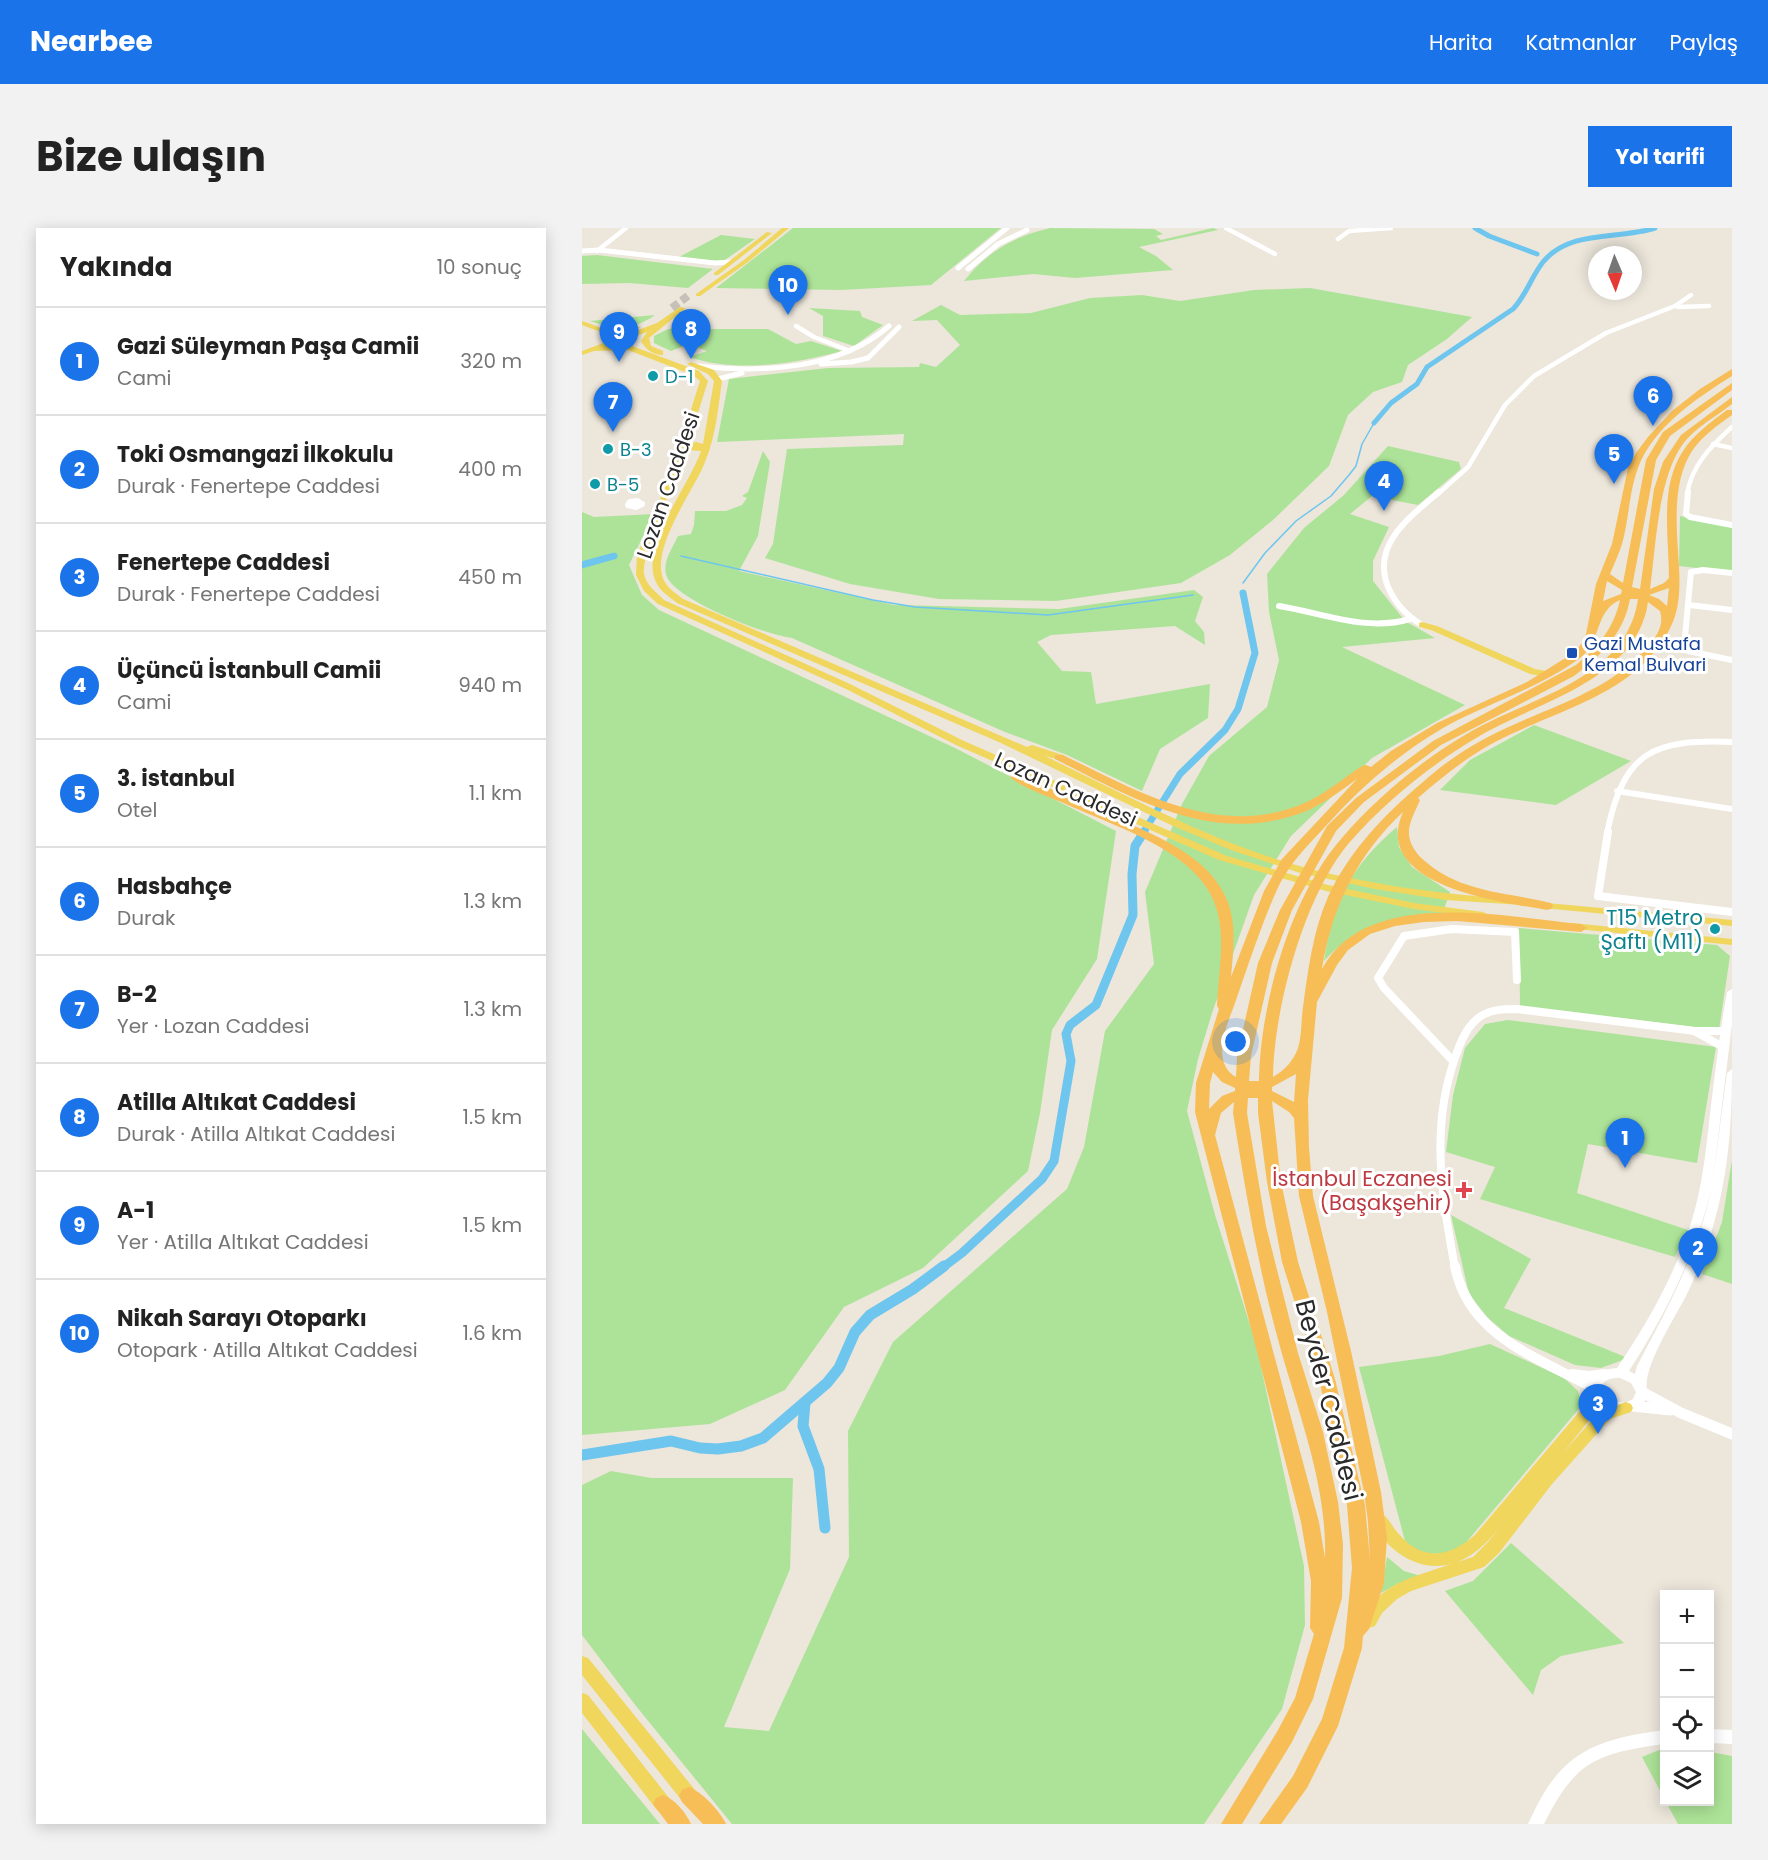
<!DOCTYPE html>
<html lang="tr">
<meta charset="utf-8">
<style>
:root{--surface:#fff;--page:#f2f2f2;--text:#222;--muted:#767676;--line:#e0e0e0;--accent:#1a73e8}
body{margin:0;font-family:Poppins,sans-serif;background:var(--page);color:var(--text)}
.controls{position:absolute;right:18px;bottom:18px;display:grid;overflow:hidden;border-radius:0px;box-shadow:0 3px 15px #0003}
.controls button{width:54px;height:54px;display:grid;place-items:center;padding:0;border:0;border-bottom:2px solid var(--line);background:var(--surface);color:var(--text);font:30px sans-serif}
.compass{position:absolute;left:1006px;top:18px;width:54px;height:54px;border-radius:50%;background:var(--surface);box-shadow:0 3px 15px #0003;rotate:178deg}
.you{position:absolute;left:654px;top:814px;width:21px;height:21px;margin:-15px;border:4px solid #fff;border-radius:50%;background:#1a73e8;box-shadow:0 0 0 9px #1a73e833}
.badge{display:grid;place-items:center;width:39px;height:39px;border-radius:50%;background:var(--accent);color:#fff;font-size:20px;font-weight:700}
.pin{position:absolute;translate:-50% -50px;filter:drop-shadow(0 2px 3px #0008)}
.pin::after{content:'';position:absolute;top:32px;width:21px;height:18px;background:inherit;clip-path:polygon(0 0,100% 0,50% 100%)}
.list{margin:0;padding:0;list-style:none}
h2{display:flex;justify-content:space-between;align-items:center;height:78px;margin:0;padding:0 24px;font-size:26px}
h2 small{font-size:20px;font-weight:400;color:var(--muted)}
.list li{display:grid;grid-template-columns:39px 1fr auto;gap:18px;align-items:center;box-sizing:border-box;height:108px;padding:0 24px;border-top:2px solid var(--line)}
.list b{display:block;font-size:22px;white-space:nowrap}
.list p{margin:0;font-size:20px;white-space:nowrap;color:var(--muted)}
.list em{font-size:20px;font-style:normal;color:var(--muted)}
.icon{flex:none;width:33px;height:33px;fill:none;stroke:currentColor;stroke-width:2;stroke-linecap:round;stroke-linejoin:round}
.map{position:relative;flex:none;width:1150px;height:1596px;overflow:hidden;border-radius:0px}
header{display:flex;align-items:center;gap:36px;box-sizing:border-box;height:84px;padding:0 30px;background:var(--accent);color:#fff}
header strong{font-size:28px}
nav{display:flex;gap:33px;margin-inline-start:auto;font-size:21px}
.intro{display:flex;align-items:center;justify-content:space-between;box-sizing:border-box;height:144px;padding:0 36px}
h1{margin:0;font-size:42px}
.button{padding:15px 27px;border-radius:0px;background:var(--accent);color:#fff;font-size:21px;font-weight:700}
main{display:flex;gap:36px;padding:0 36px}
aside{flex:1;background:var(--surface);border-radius:0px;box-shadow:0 3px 15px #0003}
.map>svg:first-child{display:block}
.green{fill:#ade398}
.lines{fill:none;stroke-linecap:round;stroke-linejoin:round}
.stream{stroke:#6ec5ee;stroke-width:1.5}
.canal-far3{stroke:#6ec5ee;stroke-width:5}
.canal-far2{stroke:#6ec5ee;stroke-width:7}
.canal-far1{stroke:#6ec5ee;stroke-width:9}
.canal{stroke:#6ec5ee;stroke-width:11}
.primary-tunnel{stroke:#c5c0b8;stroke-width:8;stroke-dasharray:8 4;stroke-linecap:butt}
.minor-far3{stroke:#fff;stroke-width:4.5}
.minor-far2{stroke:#fff;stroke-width:6}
.minor-far1{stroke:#fff;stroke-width:8}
.minor{stroke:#fff;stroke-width:10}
.tertiary-far1{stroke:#fff;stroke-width:5}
.tertiary{stroke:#fff;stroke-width:11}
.secondary{fill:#fff;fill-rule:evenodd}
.primary{fill:#f0d65c;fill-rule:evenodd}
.trunk{fill:#f7be58;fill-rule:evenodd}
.culture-dot{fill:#0f9aa8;stroke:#fff;stroke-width:2}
.transit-dot{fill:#1a4fb4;stroke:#fff;stroke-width:2}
.health-dot{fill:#e0444e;stroke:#fff;stroke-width:2}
.labels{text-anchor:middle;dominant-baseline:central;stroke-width:6;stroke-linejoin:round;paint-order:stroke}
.far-culture-label{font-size:18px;fill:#0d838f;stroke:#fff;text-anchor:start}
.far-transit-label{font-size:18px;fill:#164399;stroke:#fff;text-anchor:start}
.street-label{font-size:21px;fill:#2a2a2a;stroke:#fff}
.culture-label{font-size:21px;fill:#0d838f;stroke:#fff;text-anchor:end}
.health-label{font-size:21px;fill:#be3a42;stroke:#fff;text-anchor:end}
.near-street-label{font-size:26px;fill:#2a2a2a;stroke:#fff}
</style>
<header>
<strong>Nearbee</strong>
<nav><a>Harita</a><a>Katmanlar</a><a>Paylaş</a></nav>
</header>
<div class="intro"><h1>Bize ulaşın</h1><a class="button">Yol tarifi</a></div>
<main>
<aside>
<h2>Yakında<small>10 sonuç</small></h2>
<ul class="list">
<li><span class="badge">1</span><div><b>Gazi Süleyman Paşa Camii</b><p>Cami</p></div><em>320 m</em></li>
<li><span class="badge">2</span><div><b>Toki Osmangazi İlkokulu</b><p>Durak · Fenertepe Caddesi</p></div><em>400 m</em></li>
<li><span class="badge">3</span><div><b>Fenertepe Caddesi</b><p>Durak · Fenertepe Caddesi</p></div><em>450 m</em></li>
<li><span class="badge">4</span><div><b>Üçüncü İstanbull Camii</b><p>Cami</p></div><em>940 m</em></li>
<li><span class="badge">5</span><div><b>3. istanbul</b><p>Otel</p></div><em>1.1 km</em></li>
<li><span class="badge">6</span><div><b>Hasbahçe</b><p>Durak</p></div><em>1.3 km</em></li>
<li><span class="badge">7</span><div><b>B-2</b><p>Yer · Lozan Caddesi</p></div><em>1.3 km</em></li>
<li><span class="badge">8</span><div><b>Atilla Altıkat Caddesi</b><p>Durak · Atilla Altıkat Caddesi</p></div><em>1.5 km</em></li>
<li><span class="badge">9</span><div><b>A-1</b><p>Yer · Atilla Altıkat Caddesi</p></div><em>1.5 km</em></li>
<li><span class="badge">10</span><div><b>Nikah Sarayı Otoparkı</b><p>Otopark · Atilla Altıkat Caddesi</p></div><em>1.6 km</em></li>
</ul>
</aside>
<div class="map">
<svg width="1150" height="1596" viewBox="0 0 1150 1596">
<rect width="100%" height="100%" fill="#ece6db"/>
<g class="green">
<path d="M211 0H419L349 57 259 62 134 60Z"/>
<path d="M468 0 572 1 581 6 574 8 579 12 631 0 636 2 557 19 574 28 591 42 493 50 451 46 382 53C406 23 431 9 468 0Z"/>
<path d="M139 7 173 11 140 34 95 30Z"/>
<path d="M15 27 131 41 106 60 47 55 0 56V28Z"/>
<path d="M728 60 890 89 865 111 826 137 820 154 791 164 766 187 747 238 691 292 648 327 599 355 474 373 357 371 268 356 183 330 191 316 205 221 321 217 322 206 135 214 147 151 246 140 337 139 338 135 354 139 378 117 355 92 330 93 359 77 378 87 449 85 508 70 560 67 598 73 672 62Z"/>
<path d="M227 80 278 83 280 89 301 97 272 118 241 108V88Z"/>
<path d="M73 87C48 104 36 102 8 93Z"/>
<path d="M86 101H186L214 116 229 113 260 123C212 136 155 145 107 129L125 123 107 116 89 123 72 115V108Z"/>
<path d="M806 218 877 234 879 241 836 277 790 268 768 286 807 299 791 333V353L823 393 853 410 760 419 883 477 790 530 709 608 672 667 630 785 616 831 605 883 633 987 674 1116 722 1338 723 1397 700 1481 622 1596H150L54 1478 0 1407V1257L29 1243 69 1250H211L208 1341 142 1499 187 1503 267 1329 266 1203 311 1114 485 961 502 919 523 803 572 736 563 664 600 576 627 528 685 479 697 432 687 384 685 346 722 300 762 267Z"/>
<path d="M181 223 188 234 176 308 157 343 312 377 477 381 612 362 621 369 613 393 622 404 623 417 593 398 469 407 455 414 480 443 509 444 514 476 628 456 626 490 578 521 560 563 485 527 423 504 210 410C183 407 100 374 86 351 78 337 90 321 96 308L109 306 112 297 113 283H144L160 277 165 270 160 268 166 264Z"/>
<path d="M0 284 12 289 72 286 47 337 60 367 77 382 373 520 534 603 515 731 470 802 458 885 446 943 341 1040 262 1079 203 1162 128 1196 0 1207Z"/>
<path d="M1098 288 1150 298V344L1097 338Z"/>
<path d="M952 497 1049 533 974 577 858 562 888 532Z"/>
<path d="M815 599 817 619 830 639 868 664 860 687C808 690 779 693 742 733 751 674 769 638 815 599Z"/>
<path d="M937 700 1135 717 1148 728 1137 802 938 778Z"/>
<path d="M926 792 1134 819 1115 935 1006 916 995 965 1106 1002 1093 1029 898 971 913 939 864 924 871 867 883 820 903 796Z"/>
<path d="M1150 932V1056L1120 1046 1140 994Z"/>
<path d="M869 987 949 1031 922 1080 1046 1130 1019 1140 993 1137 927 1108 906 1090 887 1066Z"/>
<path d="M908 1116 982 1150 996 1163 1000 1177 882 1317 869 1326 837 1325 823 1313 777 1139 857 1128Z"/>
<path d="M929 1315 1042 1415 979 1428 959 1442 951 1467 863 1363 891 1353Z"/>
<path d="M805 1329 822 1343 839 1348 815 1356 799 1365Z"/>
<path d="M0 1501 78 1596H0Z"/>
<path d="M1082 1520V1570L1060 1529Z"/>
<path d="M1128 1524 1150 1528V1596H1096L1084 1574H1128Z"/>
</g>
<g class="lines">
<g class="stream">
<path d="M99 328 291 372 333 379 466 387 611 367"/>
<path d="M661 355 683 325 714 293 749 268 767 247 774 238 780 216 792 195"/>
</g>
<g class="canal-far3">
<path d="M893 0 907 8 955 26"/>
<path d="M792 195 809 175 835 156 845 139 931 81C944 68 949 49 961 34 988 1 1036 12 1073 0"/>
</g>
<g class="canal-far2">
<path d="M0 337 32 328"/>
<path d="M561 605 598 546 643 502 656 481 673 425 661 365"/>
</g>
<path class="canal-far1" d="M360 1040 380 1025 460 951 472 933 489 833 484 806 488 797 514 777 551 687 550 646 553 618 562 604"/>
<g class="canal">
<path d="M223 1175 221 1198 237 1241 243 1300"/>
<path d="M0 1227 89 1213 118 1220 136 1221 159 1218 181 1210 245 1155 257 1140 273 1104 288 1087 331 1061 362 1038"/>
</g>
<path class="primary-tunnel" d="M90 80 107 67"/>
<g class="minor-far3">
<path d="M644 0 693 26"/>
<path d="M756 11 767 3 809 0"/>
<path d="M15 23 44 0"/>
<path d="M1096 79 1127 78"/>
<path d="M214 98 232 109 268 123"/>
<path d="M1131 216 1150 220"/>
<path d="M856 266 886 239 923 177 952 148 1024 105 1093 78 1109 67"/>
<path d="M1105 266C1110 237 1129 218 1150 199"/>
</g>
<g class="minor-far2">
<path d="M1106 264 1104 286 1108 289 1150 297"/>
<path d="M55 273 60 276 54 279 46 277 48 274Z"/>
<path d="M1150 345 1121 342 1109 344 1102 419 1106 423 1150 432"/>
<path d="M1107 377 1150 382"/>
<path d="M697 378C741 385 784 404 828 391"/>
<path d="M840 397C825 388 813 375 806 359 789 316 828 289 857 264"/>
<path d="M1035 563 1150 581"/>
<path d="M1025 605C1042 523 1071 511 1150 514"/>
</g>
<g class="minor-far1">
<path d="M1026 604 1016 668 1150 684"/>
<path d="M1114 804 1143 820"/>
<path d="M871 833 802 760 796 750 822 708 870 701 933 704 935 752"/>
<path d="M873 1040C860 969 848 900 873 830 878 815 885 797 899 788 910 781 923 781 935 781L1113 803H1145"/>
</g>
<g class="minor">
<path d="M873 1038C886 1108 957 1130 1013 1161"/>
<path d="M990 1146 1007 1148 1023 1146"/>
</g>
<g class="tertiary-far1">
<path d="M0 23 17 22 133 35 148 34"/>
<path d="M376 40 425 0"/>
<path d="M386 41 416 16 445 2"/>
<path d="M239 136 269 134 286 130 317 99"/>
<path d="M116 138C179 145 257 142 307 98"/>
<path d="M136 151 160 145"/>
</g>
<g class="tertiary">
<path d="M1060 1164 1099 1185 1150 1206"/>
<path d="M1051 1178 1088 1182"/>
</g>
<g class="secondary">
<path d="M1150 761V796L1130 959 1145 845 1150 841C1150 925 1141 992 1104 1068 1094 1088 1057 1145 1066 1164L1061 1178C1055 1180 1049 1185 1043 1185 1038 1185 1024 1183 1020 1180 1017 1177 1013 1171 1011 1168 998 1150 1020 1141 1035 1140 1068 1091 1098 1038 1113 981 1122 947 1125 912 1129 877 1134 839 1138 802 1145 764ZM1130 959C1116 1025 1086 1079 1055 1138L1053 1146 1047 1143C1084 1086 1114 1025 1130 959ZM1038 1150 1049 1155 1054 1164 1051 1171 1043 1175 1028 1172 1019 1160C1021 1151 1029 1150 1038 1150Z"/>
<path d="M1128 1501 1150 1502V1516L1128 1515Z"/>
<path d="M1082 1502V1516C1014 1526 994 1532 962 1596H946C977 1526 1008 1512 1082 1502Z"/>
</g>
<g class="primary">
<path d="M200 0H207L166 34 118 68H114V66L162 32Z"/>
<path d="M185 4 190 5 136 47H132V45Z"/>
<path d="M98 79 104 80 67 110 69 118 81 123V127C71 127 63 121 59 113L65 104 25 118H50L117 143 126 153 106 216 114 214 121 216 132 153 126 146 105 136 109 134 132 142 140 153C136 180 134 208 123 234 112 263 63 326 84 356 88 362 96 367 101 371L445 519 450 517 481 527V531L477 532 463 528C538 564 612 604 691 630 771 656 854 665 937 672L943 675 941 677 864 672 793 661 718 645 649 622 591 598 419 515 95 375C88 369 79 364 75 356 55 321 108 257 119 223L104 222C96 249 59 324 62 346 64 357 75 365 82 372L268 456 382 513 645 628 746 657 832 675 901 684 907 687 901 690 832 681 744 663 637 632 374 517 262 460 76 376 62 363 54 347 55 327 89 245 118 153 111 147 46 122 12 123 0 127V123L75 95Z"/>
<path d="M0 93 25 102 55 98 59 100 24 106 0 97Z"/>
<path d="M840 394 855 398 953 441 969 444 971 446 966 449 948 446 849 402 837 399V395Z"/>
<path d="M954 674 1150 692V698L950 679 948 677 950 675Z"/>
<path d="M990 695 1150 711V717L986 700 984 698 986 696Z"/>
<path d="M1015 1161 1020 1163 1022 1167 1014 1184 980 1226 1018 1183 1044 1174 1049 1176 1051 1180 1049 1184 1028 1191 970 1256 917 1325 902 1339 829 1363 815 1371 800 1385 793 1398 787 1400 781 1398 779 1393C798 1354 832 1349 870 1336 835 1345 804 1322 788 1291L791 1287C795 1285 796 1284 800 1286 806 1289 810 1298 815 1304 839 1333 865 1331 893 1307L1003 1177 1010 1163ZM928 1287 905 1315 891 1329 876 1334C899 1324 912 1306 928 1287Z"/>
<path d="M0 1428 6 1430 113 1562 116 1568 113 1574 107 1576 101 1574 0 1447Z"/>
<path d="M0 1465 6 1467 87 1570 90 1576 87 1582 81 1584 75 1582 0 1485Z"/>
</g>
<g class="trunk">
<path d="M1150 141V148C1115 170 1071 199 1056 240 1047 264 1047 291 1040 316 1037 326 1032 336 1028 346L1041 355 1064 232 1081 204 1150 155V162L1088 208 1074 232 1050 359 1058 361 1072 261 1081 234 1099 207 1150 169V176C1136 187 1118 197 1106 210 1076 241 1074 319 1068 361L1082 355 1087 350C1087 309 1077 259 1101 223 1112 206 1129 194 1145 182H1150V187C1136 197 1120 208 1110 223 1089 255 1095 303 1097 339 1098 357 1098 379 1090 396 1058 466 976 481 913 514 885 529 860 549 836 570L838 572C834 582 828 592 827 602 826 615 834 626 844 634 880 665 925 664 969 675L971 678 969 681 965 682C920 674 788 658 821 584 775 627 750 679 740 741 784 658 923 689 999 696L1005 700 999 704 875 693 842 694 813 698 788 706 766 722 755 737 735 774 726 872 727 920 731 968 769 1123 799 1264 805 1309 802 1355 787 1401 781 1408 780 1420 756 1498 725 1560 699 1596H677L711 1548 740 1491 762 1420 770 1340 765 1277 737 1151 700 1034 685 954 676 885V870H666L665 885 684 998 716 1125 741 1204 756 1274 761 1316 760 1370 731 1471 710 1514 660 1596H639L696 1502 713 1470 732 1406 728 1400 729 1353 719 1294 613 884 614 855 637 781 635 778C636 749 643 715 636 686 623 625 536 600 486 577 470 570 440 560 428 549L434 546 438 547C467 560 496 573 526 586 568 606 626 625 645 672 655 696 651 724 649 749L682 663 700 631 775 551C760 562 745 573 729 581 637 621 554 572 473 531V527H481C555 563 634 610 718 577 741 568 760 551 780 538L784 537 789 539 809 523 855 495 945 454 993 424 1003 411 1014 356 1030 316 1046 240 1054 225 1066 209 1090 183 1118 161ZM1025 353 1040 362 1039 366 1021 373ZM1087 360 1085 378 1077 371 1067 367ZM1048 371H1056C1045 451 947 470 888 504 842 530 794 570 759 611 708 669 678 777 677 853H667L669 828 690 735 710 682 754 603 782 574 859 517 992 448C1019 428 1042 405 1048 371ZM1038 372C1032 400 1016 419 994 437L851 513 774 570 745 598 698 682 676 735 655 828 654 849C628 834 645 797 653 775 666 738 678 700 694 664 705 638 724 619 743 599 778 560 815 527 861 500 906 475 956 461 998 430 1019 415 1013 382 1038 372ZM1066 374 1078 383C1082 396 1076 406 1068 416 1026 467 960 480 904 510 881 522 860 537 841 554 803 586 767 623 746 669 731 703 726 742 721 779 719 792 720 807 716 820 712 832 703 842 691 849 692 780 722 668 767 615 803 574 848 537 896 509 953 474 1055 453 1066 374ZM631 844 640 854 653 860V863L640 868 627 881 628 855ZM714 846 712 874 690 863V859ZM690 873 707 884 712 890 717 968 745 1084 782 1264 786 1294 788 1332 783 1277 753 1151 716 1034 699 954ZM652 874 651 885C664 966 677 1046 700 1126 719 1192 745 1260 743 1330L737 1294 633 907 639 885Z"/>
<path d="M107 1559C120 1564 138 1583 144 1596H121L100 1574 97 1568 100 1562Z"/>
<path d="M81 1567C93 1571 104 1585 109 1596H86L71 1576 74 1570Z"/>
</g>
</g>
<g class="culture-dot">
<circle cx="71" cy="148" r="6"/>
<circle cx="26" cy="221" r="6"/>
<circle cx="13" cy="256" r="6"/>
<circle cx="1133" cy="701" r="6"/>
</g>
<rect class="transit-dot" x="984" y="419" width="12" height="12" rx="3"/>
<path class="health-dot" d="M879 953h6v6h6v6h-6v6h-6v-6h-6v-6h6z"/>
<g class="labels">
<g class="far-culture-label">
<text x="83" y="148">D-1</text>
<text x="38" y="221">B-3</text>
<text x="25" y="256">B-5</text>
</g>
<g class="far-transit-label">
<text x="1002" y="415">Gazi Mustafa<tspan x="1002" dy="21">Kemal Bulvari</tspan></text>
</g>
<g class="street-label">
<text transform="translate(86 257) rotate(-71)">Lozan Caddesi</text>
<text transform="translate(484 561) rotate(24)">Lozan Caddesi</text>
</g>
<g class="culture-label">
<text x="1121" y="689">T15 Metro<tspan x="1121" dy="24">Şaftı (M11)</tspan></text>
</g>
<g class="health-label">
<text x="870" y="950">İstanbul Eczanesi<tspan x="870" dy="24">(Başakşehir)</tspan></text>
</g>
<g class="near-street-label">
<text transform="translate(747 1172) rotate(76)">Beyder Caddesi</text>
</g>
</g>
</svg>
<div class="controls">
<button>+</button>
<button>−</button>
<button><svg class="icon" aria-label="locate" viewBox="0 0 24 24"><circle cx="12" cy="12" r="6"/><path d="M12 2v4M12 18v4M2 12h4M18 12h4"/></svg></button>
<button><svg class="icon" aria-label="layers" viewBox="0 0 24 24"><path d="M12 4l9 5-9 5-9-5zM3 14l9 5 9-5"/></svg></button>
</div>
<svg class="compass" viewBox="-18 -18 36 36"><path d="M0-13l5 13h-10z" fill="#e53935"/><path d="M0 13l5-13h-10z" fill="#767676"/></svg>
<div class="you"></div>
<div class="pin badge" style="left:1043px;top:940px">1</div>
<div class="pin badge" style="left:1116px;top:1050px">2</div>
<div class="pin badge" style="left:1016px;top:1206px">3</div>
<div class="pin badge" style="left:802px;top:283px">4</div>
<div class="pin badge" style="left:1032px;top:256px">5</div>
<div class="pin badge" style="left:1071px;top:198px">6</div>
<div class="pin badge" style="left:31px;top:204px">7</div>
<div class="pin badge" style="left:109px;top:131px">8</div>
<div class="pin badge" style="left:37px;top:134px">9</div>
<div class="pin badge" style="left:206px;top:87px">10</div>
</div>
</main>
